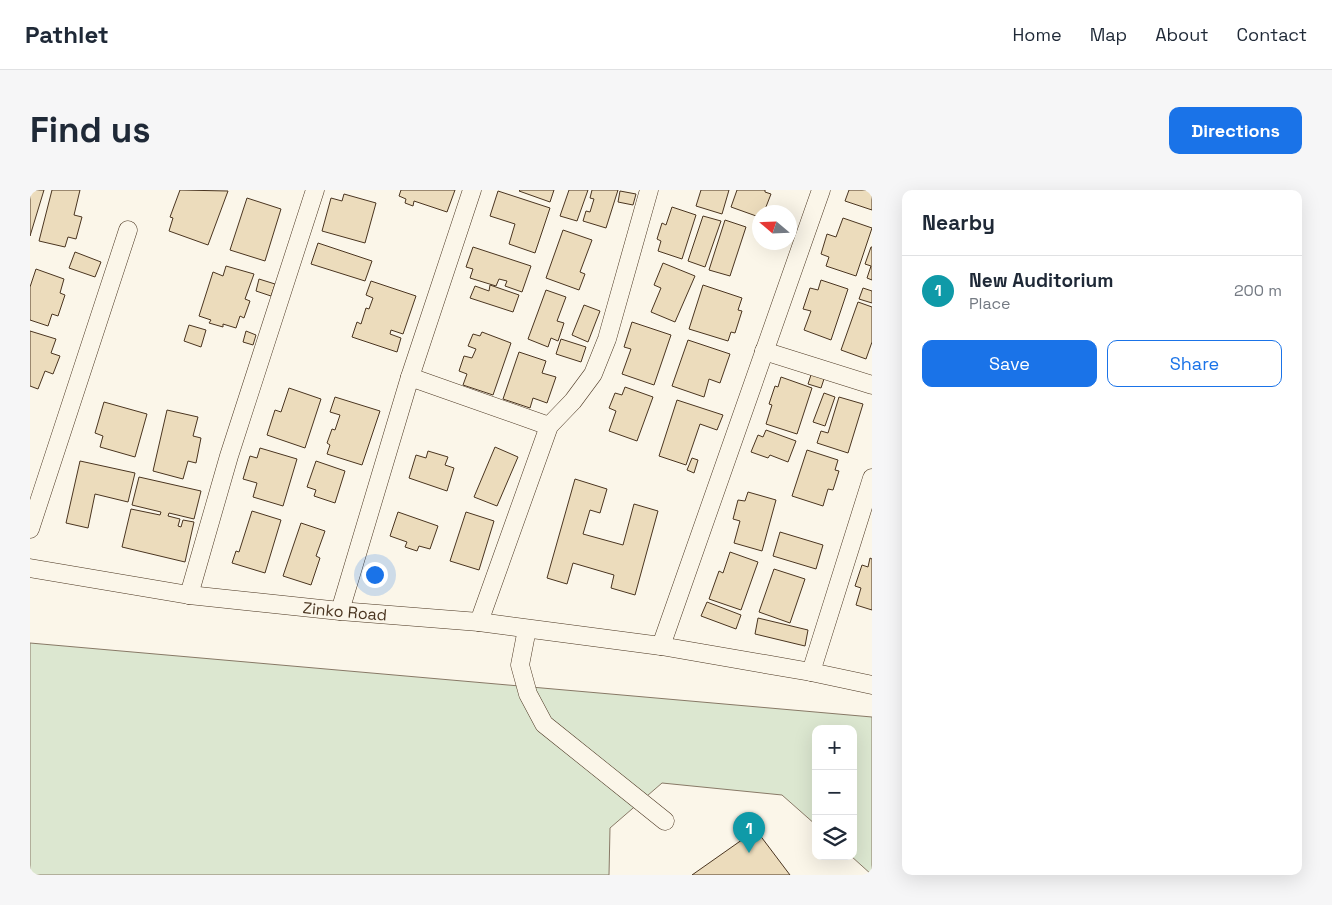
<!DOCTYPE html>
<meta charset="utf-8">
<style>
:root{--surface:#fff;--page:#f6f6f7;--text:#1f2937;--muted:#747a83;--line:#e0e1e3;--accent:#1a73e8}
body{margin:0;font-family:"Space Grotesk",sans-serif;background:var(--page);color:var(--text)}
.controls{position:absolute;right:15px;bottom:15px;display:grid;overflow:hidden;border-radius:10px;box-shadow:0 5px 20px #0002}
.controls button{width:45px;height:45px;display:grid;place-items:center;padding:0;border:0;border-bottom:1px solid var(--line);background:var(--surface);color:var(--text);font:25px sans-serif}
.compass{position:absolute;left:722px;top:15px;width:45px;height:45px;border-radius:50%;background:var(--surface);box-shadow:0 5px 20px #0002;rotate:289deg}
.you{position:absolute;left:344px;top:384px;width:18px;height:18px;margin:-12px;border:4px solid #fff;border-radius:50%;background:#1a73e8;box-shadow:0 0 0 8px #1a73e833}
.badge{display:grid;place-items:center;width:32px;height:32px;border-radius:50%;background:var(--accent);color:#fff;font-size:16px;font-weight:700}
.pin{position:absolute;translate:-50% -41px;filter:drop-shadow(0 1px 2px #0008)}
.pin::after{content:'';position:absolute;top:26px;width:18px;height:15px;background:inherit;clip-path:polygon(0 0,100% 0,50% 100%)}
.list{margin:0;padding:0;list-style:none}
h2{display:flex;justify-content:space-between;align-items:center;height:65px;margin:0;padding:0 20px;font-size:21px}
h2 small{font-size:16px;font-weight:400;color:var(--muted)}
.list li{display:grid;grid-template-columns:32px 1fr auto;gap:15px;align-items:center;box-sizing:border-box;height:70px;padding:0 20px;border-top:1px solid var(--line)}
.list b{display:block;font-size:19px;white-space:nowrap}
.list p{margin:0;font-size:16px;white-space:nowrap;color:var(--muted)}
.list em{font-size:16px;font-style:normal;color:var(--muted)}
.actions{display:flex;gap:10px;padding:15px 20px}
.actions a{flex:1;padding:11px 0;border:1px solid var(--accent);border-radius:10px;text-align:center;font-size:18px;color:var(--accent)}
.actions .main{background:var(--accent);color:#fff}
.icon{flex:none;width:28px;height:28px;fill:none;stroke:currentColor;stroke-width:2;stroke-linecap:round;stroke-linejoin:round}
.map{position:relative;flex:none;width:842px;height:685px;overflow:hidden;border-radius:10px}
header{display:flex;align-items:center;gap:30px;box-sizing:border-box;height:70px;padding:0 25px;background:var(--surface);border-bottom:1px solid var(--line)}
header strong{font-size:24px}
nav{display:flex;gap:28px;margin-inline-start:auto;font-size:18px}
.intro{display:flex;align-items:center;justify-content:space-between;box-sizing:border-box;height:120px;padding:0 30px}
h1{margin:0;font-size:35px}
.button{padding:12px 22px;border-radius:10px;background:var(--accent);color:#fff;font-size:18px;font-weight:700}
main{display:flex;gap:30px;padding:0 30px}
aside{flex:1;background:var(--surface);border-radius:10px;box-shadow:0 5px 20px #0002}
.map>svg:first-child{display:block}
.green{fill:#dce7d0;stroke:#887966}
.building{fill:#ecdcbc;stroke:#4a3520}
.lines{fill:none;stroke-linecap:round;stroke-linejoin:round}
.minor-casing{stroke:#4a3520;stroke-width:19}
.minor{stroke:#fbf6e9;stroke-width:18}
.labels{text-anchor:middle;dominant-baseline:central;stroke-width:4;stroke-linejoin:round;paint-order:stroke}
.street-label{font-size:16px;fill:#4a3520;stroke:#fbf6e9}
</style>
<header>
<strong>Pathlet</strong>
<nav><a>Home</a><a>Map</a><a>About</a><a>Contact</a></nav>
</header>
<div class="intro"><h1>Find us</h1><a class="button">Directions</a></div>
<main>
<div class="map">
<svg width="842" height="685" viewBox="0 0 842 685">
<rect width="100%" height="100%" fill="#fbf6e9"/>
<path class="green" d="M0 453 842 527V685L821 666H823V539H786V635L752 605 632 593 580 638 579 685H0Z"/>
<g class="building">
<path d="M0 0H14L0 46Z"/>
<path d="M22 0H50L44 25 52 27 46 49 38 47 35 57 9 51Z"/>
<path d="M150 0 198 1 178 55 139 41 143 28 140 27Z"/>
<path d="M371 0H425L417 22 384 11 383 16 375 13 376 9 369 6Z"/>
<path d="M490 0H524L520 12 489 1Z"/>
<path d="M539 0H558L547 31 530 26Z"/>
<path d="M562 0H588L576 38 553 31 556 21 560 22 564 9 560 8Z"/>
<path d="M671 0H699L692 24 666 16Z"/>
<path d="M707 0H735V2L741 4 734 22H729V27L701 17Z"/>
<path d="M819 0H842V20L815 11Z"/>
<path d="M468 1 520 18 505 63 479 54 485 34 460 26Z"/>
<path d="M590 1 606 4 603 15 588 12Z"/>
<path d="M314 4 346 13 335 53 292 41 301 8 312 11Z"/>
<path d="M217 8 251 19 235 71 200 60Z"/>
<path d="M642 17 666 25 652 69 628 61 631 51 627 49 632 33 636 35Z"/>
<path d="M673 26 691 31 675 77 658 71Z"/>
<path d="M813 28 842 38 826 86 796 76 799 67 791 64 797 44 806 47Z"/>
<path d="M695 30 716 37 700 86 679 80Z"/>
<path d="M533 40 562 50 550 82 555 84 549 100 516 88Z"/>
<path d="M288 53 342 71 335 91 281 74Z"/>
<path d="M443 57 501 76 492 102 475 96 477 91 469 89 466 96 440 88 443 79 436 77Z"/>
<path d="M841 57H842V90L837 88 841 76 835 74Z"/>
<path d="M45 62 71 72 65 87 39 78Z"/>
<path d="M633 73 665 86 645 132 621 122 631 98 624 95Z"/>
<path d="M196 76 224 84 215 109 220 111 214 128 210 126 206 138 193 134V137L179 133 181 130 169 126 183 82 193 86Z"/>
<path d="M6 79 34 89 30 103 35 105 28 126 22 124 18 136 0 130V97Z"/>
<path d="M229 89 245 94 241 106 226 101Z"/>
<path d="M791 90 818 99 801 150 774 140 781 121 773 119 780 98 788 100Z"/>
<path d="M341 91 386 106 373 144 361 140 360 144 371 148 367 162 322 147 327 132 331 134 336 118 339 119 343 108 336 105Z"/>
<path d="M460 95 489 105 483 122 440 108 445 96 459 101Z"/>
<path d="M673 95 712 108 708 120 712 121 705 143 701 142 698 151 659 139Z"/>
<path d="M833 98 842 101V113L829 109Z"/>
<path d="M516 100 536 107 527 131 534 133 528 151 521 148 518 157 498 149Z"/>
<path d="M828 112 842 117V152L836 169 811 160Z"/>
<path d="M554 115 570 121 558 152 542 145Z"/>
<path d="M602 132 641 145 624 195 592 184 601 159 594 157Z"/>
<path d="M159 135 176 140 171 157 154 151Z"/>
<path d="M0 141 26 149 21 163 30 166 23 184 15 181 8 199 0 196Z"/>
<path d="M216 141 226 145 223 155 213 152Z"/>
<path d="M452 142 481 153 463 205 433 195 437 184 429 181 434 166 442 168 446 159 438 156 443 144 450 146Z"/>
<path d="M531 149 556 157 551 172 526 164Z"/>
<path d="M658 150 700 164 690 193 679 189 674 207 642 196Z"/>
<path d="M489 162 516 171 512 183 526 187 517 213 503 208 500 218 473 209Z"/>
<path d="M782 182 795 186 791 198 778 194Z"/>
<path d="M751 187 782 198 767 244 736 234 742 215 739 214 745 196 748 197Z"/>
<path d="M595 197 623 207 607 251 579 241 586 221 579 218 585 203 592 205Z"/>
<path d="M259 198 291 209 275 258 237 245 245 220 251 222Z"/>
<path d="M794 203 805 207 795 236 783 232Z"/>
<path d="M305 207 350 221 332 275 297 264 300 255 297 253 302 239 305 240 310 225 300 222Z"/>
<path d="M809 207 833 214 818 263 787 253 791 241 798 243Z"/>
<path d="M647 210 693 225 687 240 670 234 656 275 629 266Z"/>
<path d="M74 212 117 224 105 267 70 257 73 246 65 243Z"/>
<path d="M137 220 168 227 163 246 171 248 166 273 158 271 153 289 123 281Z"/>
<path d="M736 240 766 251 758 272 740 265 738 268 721 262 728 245 733 247Z"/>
<path d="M465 257 488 267 467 316 444 307Z"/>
<path d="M230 258 267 269 253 316 223 307 227 293 213 289 220 266 227 268Z"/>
<path d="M777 260 808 270 805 280 809 281 803 300 798 299 793 316 762 306Z"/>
<path d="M398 261 418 267 415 275 424 278 417 301 379 288 386 265 396 268Z"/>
<path d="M662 268 668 270 664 283 657 280Z"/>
<path d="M50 271 105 283 98 312 65 304 58 338 36 333Z"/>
<path d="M286 271 315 281 305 313 284 306 286 300 277 297Z"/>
<path d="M109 287 171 301 164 329 139 323 138 326 150 329 148 336 151 337 153 330 164 332 155 372 92 357 101 319 130 325 131 322 102 315Z"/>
<path d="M545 289 577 299 570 323 560 320 553 344 593 355 604 314 628 321 605 405 581 398 584 385 543 373 537 394 517 388Z"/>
<path d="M718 302 746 310 732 361 704 353 710 331 703 329 708 310 715 311Z"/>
<path d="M222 321 251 330 235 383 202 373 206 361 209 362Z"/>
<path d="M368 322 408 336 400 359 389 356 387 361 375 357 377 352 360 346Z"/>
<path d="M436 322 464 331 449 380 420 371Z"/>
<path d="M271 333 295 341 286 366 290 368 281 395 253 386Z"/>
<path d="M750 342 793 355 786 379 743 366Z"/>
<path d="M700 362 728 372 711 420 679 409 689 381 693 383Z"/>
<path d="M840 368 842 369V420L826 415 831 398 825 396 832 375 838 377Z"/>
<path d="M744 379 775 389 760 433 729 422Z"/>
<path d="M677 412 711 425 706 439 671 426Z"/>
<path d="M728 428 778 440 775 456 725 444Z"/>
<path d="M726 640 760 685H662Z"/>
</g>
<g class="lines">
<defs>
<g id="minor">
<path d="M734 161 842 195"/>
<path d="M380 187 442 0"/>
<path d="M842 288 781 482 842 495"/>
<path d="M0 339 98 40"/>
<path id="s1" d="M0 378 159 405 310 421 449 432 631 456"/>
<path d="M159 405 199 266 285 0"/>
<path d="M310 421 380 187 519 236"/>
<path d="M449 432 519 236 543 211 563 184 577 149 619 0"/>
<path d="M497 439 490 475 498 504 514 534 635 631"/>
<path d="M781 482 631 456 791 0"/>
</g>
</defs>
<use href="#minor" class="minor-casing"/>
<use href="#minor" class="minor"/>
</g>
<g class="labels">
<g class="street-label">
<text stroke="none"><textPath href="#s1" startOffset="318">Zinko Road</textPath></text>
</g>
</g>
</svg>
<div class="controls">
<button>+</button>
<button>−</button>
<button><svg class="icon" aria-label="layers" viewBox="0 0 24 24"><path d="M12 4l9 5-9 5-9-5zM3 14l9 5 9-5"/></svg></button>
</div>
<svg class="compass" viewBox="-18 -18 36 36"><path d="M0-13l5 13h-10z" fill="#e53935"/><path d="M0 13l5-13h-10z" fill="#747a83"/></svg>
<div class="you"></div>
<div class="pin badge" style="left:719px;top:663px;background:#0f9aa8">1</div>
</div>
<aside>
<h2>Nearby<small></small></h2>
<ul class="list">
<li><span class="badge" style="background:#0f9aa8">1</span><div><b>New Auditorium</b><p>Place</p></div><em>200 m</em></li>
</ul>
<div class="actions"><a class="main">Save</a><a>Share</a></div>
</aside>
</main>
